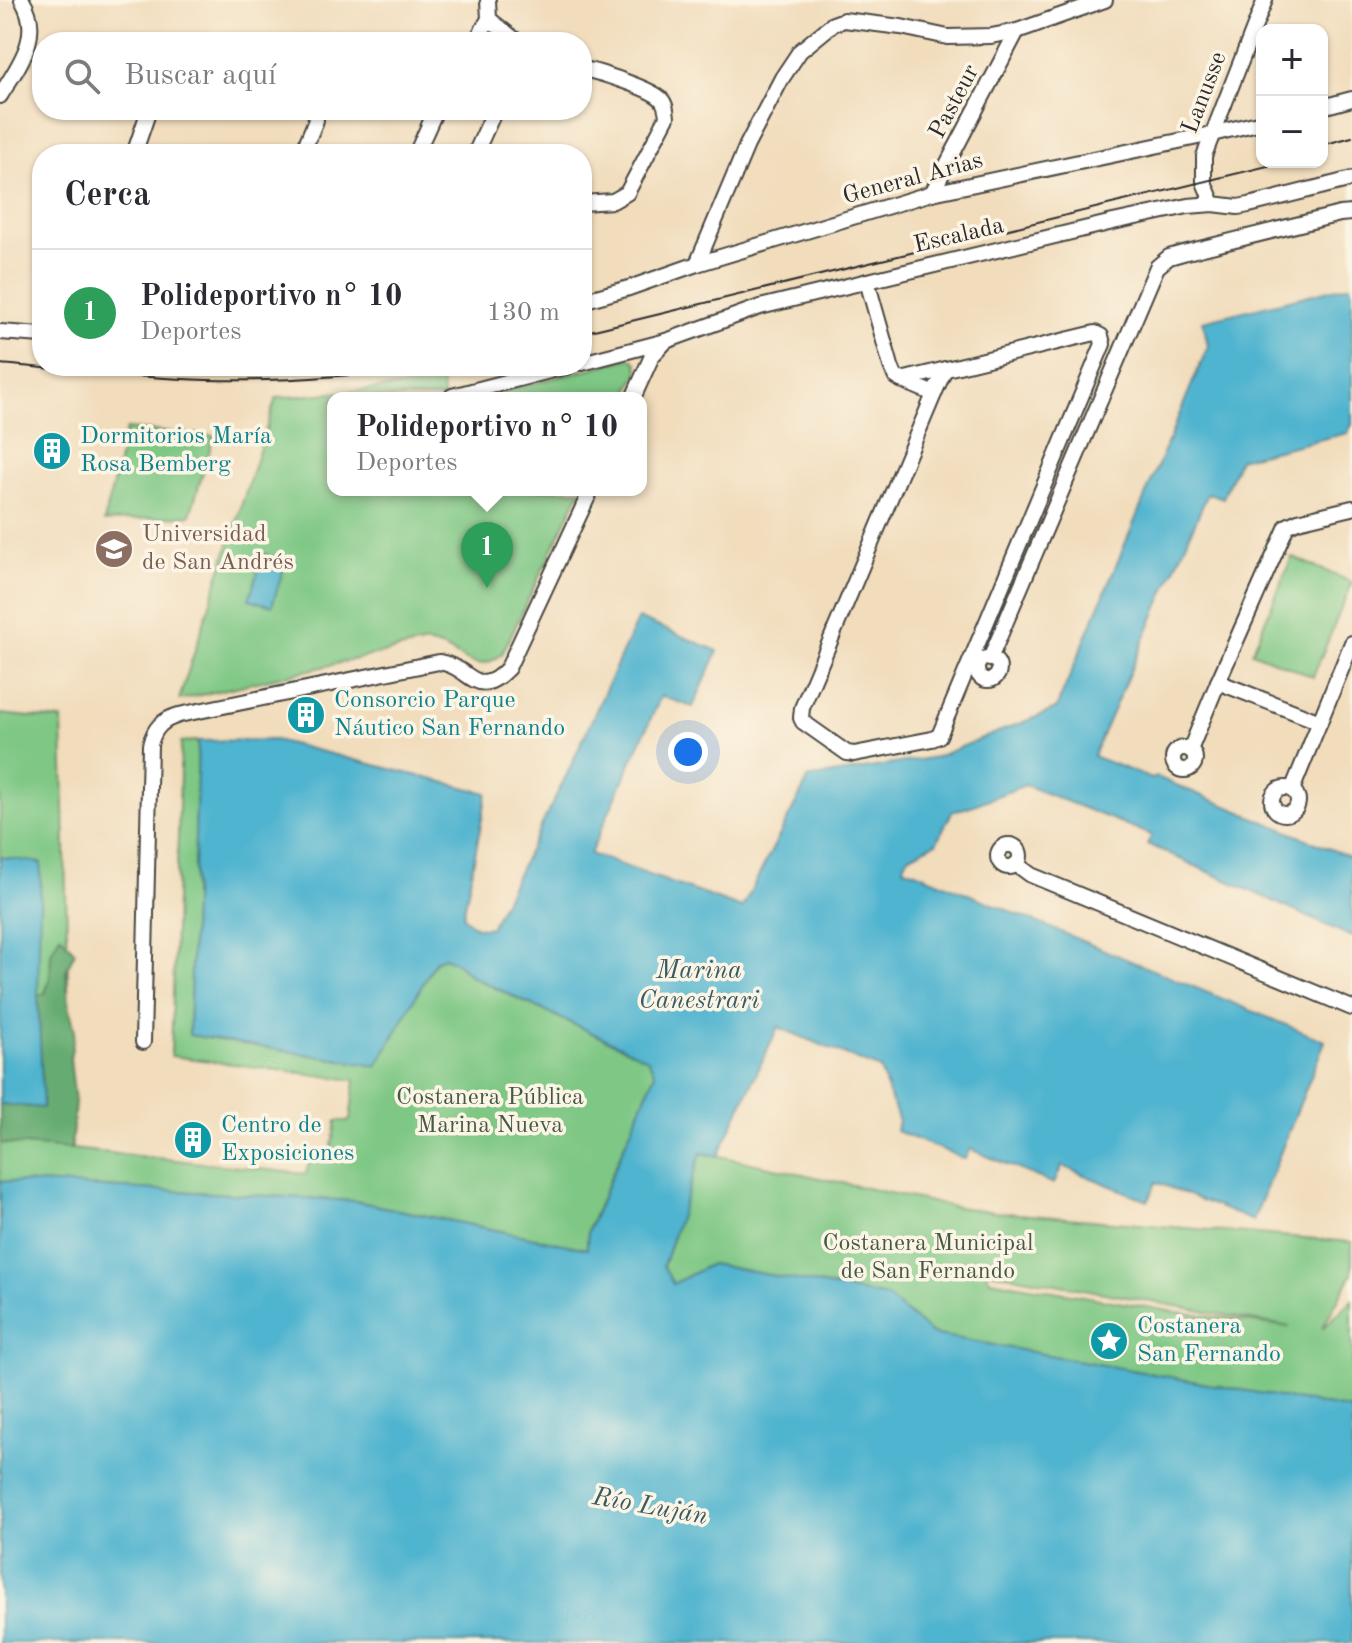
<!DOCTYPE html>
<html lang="es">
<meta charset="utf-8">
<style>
:root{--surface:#fff;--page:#f7f7f7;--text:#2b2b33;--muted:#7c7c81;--line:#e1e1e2;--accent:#b45309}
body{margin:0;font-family:"Old Standard TT",serif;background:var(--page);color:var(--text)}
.controls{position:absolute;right:24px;top:24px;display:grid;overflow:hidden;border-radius:16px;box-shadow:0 2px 6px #0004}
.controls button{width:72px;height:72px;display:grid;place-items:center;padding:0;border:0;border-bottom:2px solid var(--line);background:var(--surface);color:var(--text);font:40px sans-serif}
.you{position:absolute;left:688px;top:752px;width:28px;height:28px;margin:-20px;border:6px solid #fff;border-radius:50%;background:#1a73e8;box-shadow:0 0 0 12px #1a73e833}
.badge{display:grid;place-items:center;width:52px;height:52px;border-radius:50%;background:var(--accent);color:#fff;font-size:26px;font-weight:700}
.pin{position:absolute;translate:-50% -66px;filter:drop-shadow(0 2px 4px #0008)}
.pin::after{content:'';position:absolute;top:42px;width:28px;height:24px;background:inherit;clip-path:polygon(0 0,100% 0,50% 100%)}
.popup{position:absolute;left:327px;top:392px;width:320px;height:104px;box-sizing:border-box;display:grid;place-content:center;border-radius:16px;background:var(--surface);filter:drop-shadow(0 2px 6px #0005);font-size:26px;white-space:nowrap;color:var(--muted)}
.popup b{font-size:30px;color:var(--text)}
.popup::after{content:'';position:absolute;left:50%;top:100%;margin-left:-16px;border:16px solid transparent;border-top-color:var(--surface)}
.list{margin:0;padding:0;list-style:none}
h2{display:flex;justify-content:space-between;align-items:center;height:104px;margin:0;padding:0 32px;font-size:34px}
h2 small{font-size:26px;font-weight:400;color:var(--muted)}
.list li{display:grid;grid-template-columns:52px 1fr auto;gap:24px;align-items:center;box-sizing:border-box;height:128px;padding:0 32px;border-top:2px solid var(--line)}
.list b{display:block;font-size:30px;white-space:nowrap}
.list p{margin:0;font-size:26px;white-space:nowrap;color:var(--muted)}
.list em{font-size:26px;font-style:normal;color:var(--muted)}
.icon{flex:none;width:44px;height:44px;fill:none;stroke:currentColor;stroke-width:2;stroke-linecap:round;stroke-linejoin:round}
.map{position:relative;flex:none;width:1352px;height:1643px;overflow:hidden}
.search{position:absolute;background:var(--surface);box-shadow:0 2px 6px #0004;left:32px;top:32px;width:560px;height:88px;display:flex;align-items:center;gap:20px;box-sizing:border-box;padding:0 28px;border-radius:32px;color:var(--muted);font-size:30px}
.panel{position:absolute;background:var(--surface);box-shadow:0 2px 6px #0004;left:32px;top:144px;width:560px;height:232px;border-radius:32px}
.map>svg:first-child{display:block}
.green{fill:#7ec784;stroke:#547958;stroke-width:2;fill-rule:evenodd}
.forest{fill:#66ac72;stroke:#486c4e;stroke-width:2}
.water{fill:#50b4cf;stroke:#3e707d;stroke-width:2}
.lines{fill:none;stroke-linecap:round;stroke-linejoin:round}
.street-casing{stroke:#494641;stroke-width:18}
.street{stroke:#fff;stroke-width:14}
.tram{stroke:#2b2b2b;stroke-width:2}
.labels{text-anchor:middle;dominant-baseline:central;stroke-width:7;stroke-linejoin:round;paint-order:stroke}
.street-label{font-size:24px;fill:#2b2b2b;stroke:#fcf5e5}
.culture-label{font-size:24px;fill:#0d838f;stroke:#fcf5e5;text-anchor:start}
.education-label{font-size:24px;fill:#785e54;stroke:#fcf5e5;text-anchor:start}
.park-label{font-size:24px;fill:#445a46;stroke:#fcf5e5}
.water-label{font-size:26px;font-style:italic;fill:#385b64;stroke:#fcf5e5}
</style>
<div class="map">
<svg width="1352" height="1643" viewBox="0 0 1352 1643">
<rect width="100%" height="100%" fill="#fcf5e5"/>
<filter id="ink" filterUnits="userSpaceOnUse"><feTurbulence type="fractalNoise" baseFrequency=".0125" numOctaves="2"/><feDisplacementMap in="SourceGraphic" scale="16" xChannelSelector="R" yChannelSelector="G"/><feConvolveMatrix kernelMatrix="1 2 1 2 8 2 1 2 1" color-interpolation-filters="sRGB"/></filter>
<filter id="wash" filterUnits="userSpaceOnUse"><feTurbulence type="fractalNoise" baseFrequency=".006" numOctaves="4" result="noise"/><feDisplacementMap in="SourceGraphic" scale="32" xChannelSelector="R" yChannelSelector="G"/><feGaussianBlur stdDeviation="1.8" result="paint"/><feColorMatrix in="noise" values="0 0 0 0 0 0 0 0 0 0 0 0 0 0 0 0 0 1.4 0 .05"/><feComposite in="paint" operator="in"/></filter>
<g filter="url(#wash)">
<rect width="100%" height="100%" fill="#f1dcbb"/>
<g class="green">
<path d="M631 358 637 363 638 371 625 398H477Z"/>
<path d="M442 383 443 398H333V490H581L502 654C479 673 468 660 446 649 440 646 433 645 426 643L179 700 276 398Z"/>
<path d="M126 429 214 436 190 515 104 522Z"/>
<path d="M1292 557 1352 582 1313 677 1252 652Z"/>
<path d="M0 714 62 720 72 1149 306 1174 311 1154 330 1157 336 1121H350L355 1080 171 1056 181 742 198 741 189 1035 377 1066 436 960 445 957 457 963 471 977 648 1059 655 1074 588 1230 587 1249 355 1201 0 1181Z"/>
<path d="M701 1152 949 1206 995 1212 1352 1242V1274L1322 1329 1352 1300V1410L932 1334 887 1297 711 1264 673 1284 663 1266ZM985 1271 1290 1327 1170 1311 990 1280Z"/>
</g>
<path class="forest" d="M60 935 75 952 66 971 69 1006 75 1031 70 1059 75 1102 71 1149 0 1143V1104L43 1108 38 996 45 993 50 979 51 953Z"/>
<g class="water">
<path d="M1350 285 1352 293V424L1348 433 1239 459 1223 498 1208 493 1093 756 1152 779 1157 777 1352 858V937L1147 844 1152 835 1025 785 971 806 952 812 936 843 908 857 903 867 1325 1041 1253 1221 1156 1182 1148 1201 1062 1166 1054 1184 970 1149 965 1159 896 1131 898 1119 880 1069 778 1027 718 1156 701 1153 663 1266 673 1284 711 1264 887 1297 932 1334 1352 1410V1643H0V1181L355 1201 587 1249 588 1231 655 1074 648 1059 471 976 457 963 445 957 436 960 377 1066 189 1035 198 741 275 740 487 793 463 916C471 926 478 930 491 927L568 772 638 618 718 651 693 707 661 696 590 854 742 908 809 778 936 757 1056 709 1208 346 1203 321Z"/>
<path d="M264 554 286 561 272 606 249 599Z"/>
<path d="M0 857 41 863 38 996 43 1108 0 1104Z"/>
</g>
</g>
<g filter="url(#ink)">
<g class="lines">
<defs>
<g id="street">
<path d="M489 19 518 42"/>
<path d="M475 42 489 19 488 0"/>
<path d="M582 69C597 71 652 89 661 99 666 104 666 110 667 117L627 193 613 201 582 203"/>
<path d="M0 96C18 66 44 35 22 0"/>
<path d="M1322 107 1352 99"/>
<path d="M134 154 149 110"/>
<path d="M302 154 316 120 315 110"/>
<path d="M416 154 436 110"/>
<path d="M475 154 495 110"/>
<path d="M932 193 1017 31"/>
<path d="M1213 204 1204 182V156L1265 0"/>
<path d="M697 264 747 145 782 78 800 51 833 24 844 20 901 27 948 37 991 36 1017 31 1105 0"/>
<path d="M867 281 891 366 895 376 901 380 1095 333 1101 336 1103 344 939 736 932 739 854 754 847 753 803 722 801 718 802 708 934 394"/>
<path d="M582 301 629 288 697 264 932 193 1212 134 1262 122"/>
<path d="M0 332 42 335"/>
<path d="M582 363 666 341 760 307 1113 222 1188 206 1213 204 1238 207 1249 205 1352 179"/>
<path d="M901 380 934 394 945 369"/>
<path d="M452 396 569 366"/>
<path d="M633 398 652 356 666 341"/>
<circle cx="988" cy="669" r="11"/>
<path d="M990 659 1157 267 1169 257 1183 253 1340 214 1352 213"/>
<path d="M1218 682 1320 722"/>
<circle cx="1184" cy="759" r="11"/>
<path d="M1190 750 1218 682 1287 526 1298 521 1352 508"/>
<circle cx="1285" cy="801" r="13"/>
<path d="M1292 790 1352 643"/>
<circle cx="1009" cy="856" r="11"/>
<path d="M1016 864 1031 875 1352 1008"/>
<path d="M143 1042 150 745C154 728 162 720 179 715L439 662C472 667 476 702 508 668L591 490"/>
</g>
</defs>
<use href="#street" class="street-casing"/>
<use href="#street" class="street"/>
<g class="tram">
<path d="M1322 145 1352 137"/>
<path d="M582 333 1284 162"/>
<path d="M0 364C69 370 138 378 207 380 282 382 357 376 432 366"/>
</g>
</g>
</g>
<defs>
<symbol id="building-disc" viewBox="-11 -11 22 22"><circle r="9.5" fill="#0f9aa8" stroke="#fcf5e5"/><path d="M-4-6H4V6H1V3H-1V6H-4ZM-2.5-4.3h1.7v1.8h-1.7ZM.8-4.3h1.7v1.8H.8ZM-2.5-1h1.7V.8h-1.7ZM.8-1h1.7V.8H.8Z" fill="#fff"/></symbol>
<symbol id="university-disc" viewBox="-11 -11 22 22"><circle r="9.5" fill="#8d6e63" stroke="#fcf5e5"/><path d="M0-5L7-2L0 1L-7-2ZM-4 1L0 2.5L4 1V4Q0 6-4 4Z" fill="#fff"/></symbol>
<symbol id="sight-disc" viewBox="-11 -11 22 22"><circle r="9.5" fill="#0f9aa8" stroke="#fcf5e5"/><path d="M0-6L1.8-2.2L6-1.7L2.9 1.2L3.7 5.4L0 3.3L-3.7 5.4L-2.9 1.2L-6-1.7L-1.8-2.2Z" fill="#fff"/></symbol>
</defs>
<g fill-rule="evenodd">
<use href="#building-disc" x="30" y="429" width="44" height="44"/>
<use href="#university-disc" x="92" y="527" width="44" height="44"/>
<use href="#building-disc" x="284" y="693" width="44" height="44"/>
<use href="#building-disc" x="171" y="1118" width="44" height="44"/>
<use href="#sight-disc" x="1087" y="1319" width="44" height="44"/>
</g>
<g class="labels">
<g class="street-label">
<text transform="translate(1205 93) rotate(-69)">Lanusse</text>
<text transform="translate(955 102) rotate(-62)">Pasteur</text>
<text transform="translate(913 179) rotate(-15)">General Arias</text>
<text transform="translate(959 236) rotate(-13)">Escalada</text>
</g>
<g class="culture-label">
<text x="80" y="437">Dormitorios María<tspan x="80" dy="28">Rosa Bemberg</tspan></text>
<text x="334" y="701">Consorcio Parque<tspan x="334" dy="28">Náutico San Fernando</tspan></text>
<text x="221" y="1126">Centro de<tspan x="221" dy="28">Exposiciones</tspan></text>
<text x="1137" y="1327">Costanera<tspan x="1137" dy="28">San Fernando</tspan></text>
</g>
<g class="education-label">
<text x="142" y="535">Universidad<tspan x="142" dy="28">de San Andrés</tspan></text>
</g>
<g class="park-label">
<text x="490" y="1098">Costanera Pública<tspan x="490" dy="28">Marina Nueva</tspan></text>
<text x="928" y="1244">Costanera Municipal<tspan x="928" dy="28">de San Fernando</tspan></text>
</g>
<g class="water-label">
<text x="699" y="971">Marina<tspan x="699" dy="30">Canestrari</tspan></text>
<text transform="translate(650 1507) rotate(10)">Río Luján</text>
</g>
</g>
</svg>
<div class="controls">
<button>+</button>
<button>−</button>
</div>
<div class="you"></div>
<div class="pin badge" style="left:487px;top:588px;background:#2e9e5b">1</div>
<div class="popup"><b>Polideportivo n° 10</b>Deportes</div>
<div class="search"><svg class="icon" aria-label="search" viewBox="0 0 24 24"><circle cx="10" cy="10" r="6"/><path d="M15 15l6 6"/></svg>Buscar aquí</div>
<section class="panel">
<h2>Cerca<small></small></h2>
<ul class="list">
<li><span class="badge" style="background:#2e9e5b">1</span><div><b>Polideportivo n° 10</b><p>Deportes</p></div><em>130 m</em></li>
</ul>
</section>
</div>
